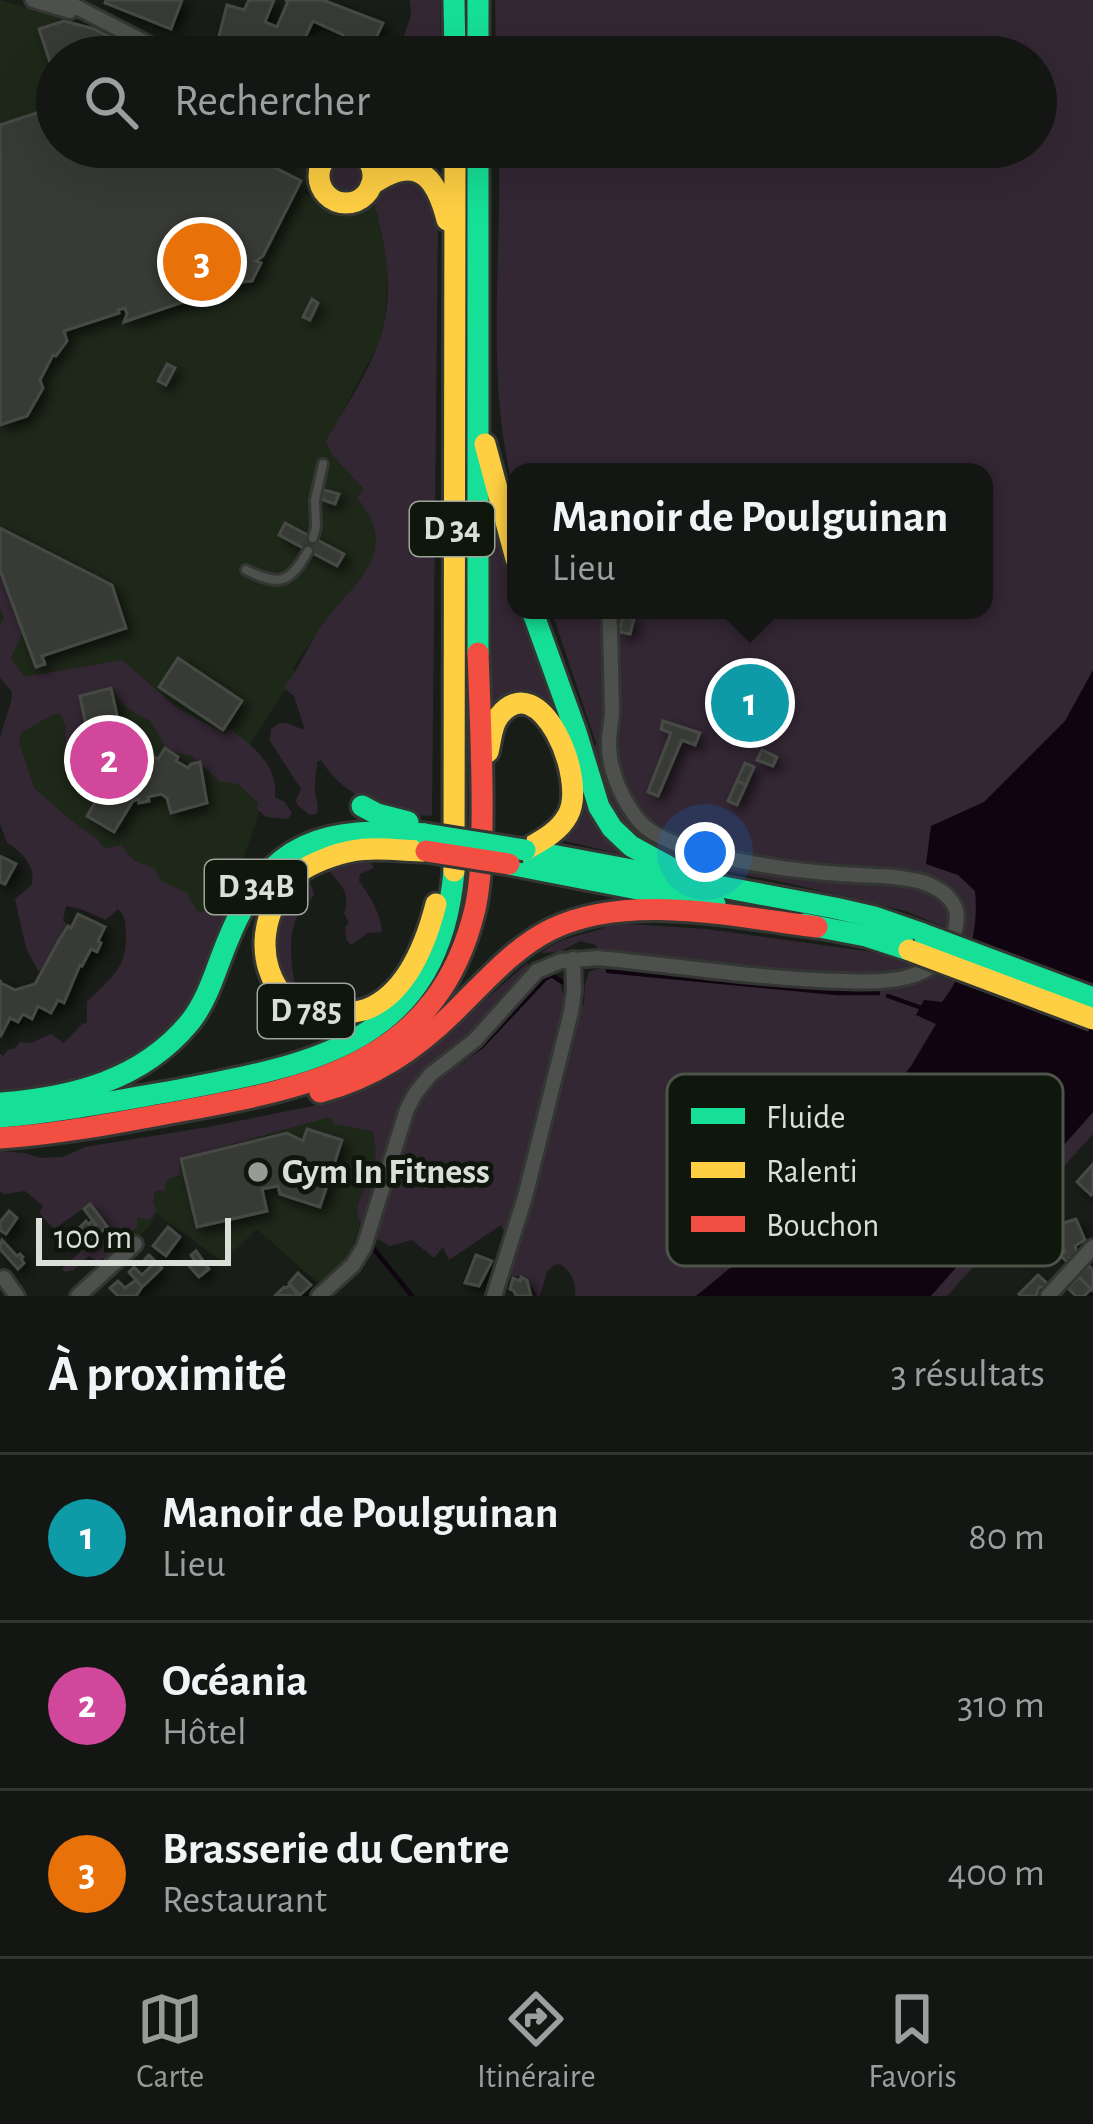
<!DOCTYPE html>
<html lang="fr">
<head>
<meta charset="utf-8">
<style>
	body { margin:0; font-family:"Alegreya Sans",sans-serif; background:#1c1f1b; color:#f1f3f6 }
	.scale { position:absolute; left:36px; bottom:30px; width:195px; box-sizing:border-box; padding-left:12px; border:6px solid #dae0d8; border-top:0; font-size:33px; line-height:42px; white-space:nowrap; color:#dae0d8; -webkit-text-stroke:9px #0f170c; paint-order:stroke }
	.you { position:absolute; left:705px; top:852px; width:42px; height:42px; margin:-30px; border:9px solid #fff; border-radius:50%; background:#1a73e8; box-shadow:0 0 0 18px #1a73e833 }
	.badge { display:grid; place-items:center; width:78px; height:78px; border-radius:50%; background:#969c95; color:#fff; font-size:39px; font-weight:700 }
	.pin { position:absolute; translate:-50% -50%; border:6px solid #fff; box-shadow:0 3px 12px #0006 }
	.popup { position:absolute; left:507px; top:463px; width:486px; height:156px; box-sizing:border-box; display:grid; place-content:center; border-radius:24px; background:#131612; filter:drop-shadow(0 3px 9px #0005); font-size:39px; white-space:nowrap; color:#9d9f9f }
	.popup b { font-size:45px; color:#f1f3f6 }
	.popup::after { content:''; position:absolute; left:50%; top:100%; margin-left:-24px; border:24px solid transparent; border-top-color:#131612 }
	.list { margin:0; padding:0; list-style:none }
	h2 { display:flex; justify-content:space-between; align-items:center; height:156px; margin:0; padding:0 48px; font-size:51px }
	h2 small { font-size:39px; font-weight:400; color:#9d9f9f }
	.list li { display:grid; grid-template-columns:78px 1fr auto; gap:36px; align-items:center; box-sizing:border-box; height:168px; padding:0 48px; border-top:3px solid #323532 }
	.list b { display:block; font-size:45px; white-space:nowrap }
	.list p { margin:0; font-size:39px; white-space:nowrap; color:#9d9f9f }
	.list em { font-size:39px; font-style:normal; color:#9d9f9f }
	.icon { flex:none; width:66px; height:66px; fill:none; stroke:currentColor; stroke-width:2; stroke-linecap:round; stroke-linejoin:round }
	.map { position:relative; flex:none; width:1093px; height:1296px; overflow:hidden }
	.search { position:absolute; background:#131612; box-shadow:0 12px 48px #0002; left:36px; right:36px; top:36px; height:132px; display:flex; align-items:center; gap:30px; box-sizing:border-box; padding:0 42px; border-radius:66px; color:#9d9f9f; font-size:45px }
	.sheet { height:660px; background:#131612 }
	nav { display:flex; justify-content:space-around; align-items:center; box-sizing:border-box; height:168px; border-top:3px solid #323532; background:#131612; font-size:33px; color:#9d9f9f }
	nav a { display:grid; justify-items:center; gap:6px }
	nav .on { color:#969c95 }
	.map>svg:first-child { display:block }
</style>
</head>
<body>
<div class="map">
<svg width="1093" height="1296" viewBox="0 0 1093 1296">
	<defs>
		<filter id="shadow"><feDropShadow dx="5.5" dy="5.5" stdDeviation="6" flood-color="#0009"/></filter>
	</defs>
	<rect width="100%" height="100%" fill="#191d18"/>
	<!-- built -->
	<g fill="#1e2819">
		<polygon points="0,0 89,26 152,57 57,57 57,147 302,147 310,179 305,193 337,211 359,212 374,203 384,238 388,272 385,317 378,344 327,442 332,455 364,489 357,498 372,516 376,527 376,554 368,570 323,624 293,668 295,674 243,755 269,783 235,883 213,936 0,794 0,745 20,691 0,670"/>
		<polygon points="396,1104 348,1262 322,1287 257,1229 223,1262 157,1214 148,1228 127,1248 62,1169 333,1111"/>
	</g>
	<!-- green -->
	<g fill="#342734" fill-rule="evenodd">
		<polygon points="410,0 440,0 441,57 396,57 411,16"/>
		<path d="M495,0h598v909l-284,387h-234c2,-11 -4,-26 -15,-32l-6,1 -7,7 -7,24h-3l-11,-19 -21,-2 9,-23 -13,-27 -52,35 -6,-13 -9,11 -22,-18 -22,6c-54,-29 -27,-41 -15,-87 3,-9 -2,-19 -2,-28l-39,-7 -4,-7 -151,42 1,16 -13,4 -3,12 -9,-1 -2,13 4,7 -8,10 -12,-3v10l-7,6 -16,-4 7,25 -14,9 -3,-5 -7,3 -8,-5 -16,14 -8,2 -3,-3 47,-44 -19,-21 -36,25 -15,-16 4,-7 -18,-15 -21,3 -4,-3v-40l24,2 17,5 22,-1 22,-10 123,-20 120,-24 35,-13 24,-10 41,-29 99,-88 2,4 -3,9 -21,23 12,5 21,-26 11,-2 12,8 3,14 20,7 1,-20 4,-13 16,-6 -9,-21 -16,-4 -21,11 -18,1c23,-20 52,-17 72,-30l93,6 160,22 25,6 59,23 24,-41 -69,-28 -117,-28 -105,-20 -41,-17 -33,-37 -18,-53 5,-13 -45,-133h433v-138h-468v27c-32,-114 -14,-235 -17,-352h537v-90h-540zM453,1050l13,11 -31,18 -12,17 -10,-8 10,-16z"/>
		<circle cx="347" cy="176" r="18"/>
		<path d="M392,177h31l15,36 -6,603c-43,-2 -88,-18 -111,-56l-4,2c0,10 -3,20 -2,30 1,9 4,13 2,22l-7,1 -13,-10 -1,-5 5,-11 -31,-48 1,-12c13,-12 20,-3 34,1l-11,-34 -10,-8c16,-20 24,-44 39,-64 32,-44 80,-71 34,-126l7,-9 -32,-34 -6,-14c18,-32 41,-65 53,-100 16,-45 8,-93 -5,-138l9,-17z"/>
		<polygon points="492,488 516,566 516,610 529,610 629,856 565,841 559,837 571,822 548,707 488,715 487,691 491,681"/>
		<path d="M0,572l22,61 -11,25 13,19 98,-17 54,47 49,27 5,-5c24,18 48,36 45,68l10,5 7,11 -4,6 -22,-2 -9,-8 1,-6 -20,-19 -19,-3 -27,-25 -19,-4 -9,-7 -14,-25c-19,-7 -28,-15 -38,-33l-32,9 15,85h-13c-11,-13 -20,-39 -16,-56l-5,-10 -8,-1 -32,19 -2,9 15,46 46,40 15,9 10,12 16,-4 12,15 22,9 6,12 26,12 10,18 5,1c13,-10 7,-17 5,-31 0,-4 1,-9 0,-14 11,-10 19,-11 33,-8l11,20 -27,40 -18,55 -16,31 -27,34 -15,13 -59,32 -89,9v-39l3,2 6,-7h5l6,-7 11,1 20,-9 13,9 18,-19 5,-1v-21c22,-22 40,-34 39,-66 -1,-13 1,-17 -8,-27l-13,11 -24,-11 -15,-3 -3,15 4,3 -26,46 -3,1 -12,-23 -11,-49c1,-1 15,-12 16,-13 7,-17 -10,-36 -24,-43l-7,-19v-87l11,-35 1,-10 -12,-14v-53l4,-7 -4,-10z"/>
		<path d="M368,859l6,9 -14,6 -1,7c11,15 22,33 23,51l-14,1 -17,12 -5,-6 -1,-12 4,-4 -5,-10c7,-18 -2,-28 -14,-41l-5,-1 -16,8 5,15c-2,6 -8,10 -12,15 -16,19 -11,55 -7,77l-4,5c-58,-67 4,-129 77,-132z"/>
		<polygon points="1093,1057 1093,1134 947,1296 881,1296"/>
	</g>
	<!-- water -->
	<path fill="#0f040f" d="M1093,670v442l-162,184h-235l78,-64c16,-18 23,-41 38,-59l9,2 4,-3 86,-106 25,-42 -20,-9 8,-15 18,2c26,-35 37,-69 33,-111l-17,-16 -32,-11 5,-38 53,-24 81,-81z"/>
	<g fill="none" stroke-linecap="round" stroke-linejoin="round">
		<!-- stream -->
		<g stroke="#0f040f" stroke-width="4.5">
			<polyline points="608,971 837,993 878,993"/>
			<polyline points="888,996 922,1008"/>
			<polyline points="448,1069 481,1047 545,979 552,975 562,982"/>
			<polyline points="373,1248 412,1296"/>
		</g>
	</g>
	<!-- building -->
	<g fill="#383b36" stroke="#464944" stroke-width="3" filter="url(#shadow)">
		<polygon points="106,0 182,0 171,29 105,3"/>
		<polygon points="249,0 274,0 265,22 277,27 288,1 285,0 323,0 383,23 367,57 333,57 343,35 313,21 300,48 319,57 253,57 248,56 250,49 218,40 227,5 244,10"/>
		<polygon points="64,21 94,29 149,57 57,57 57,83 39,29"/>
		<polygon points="57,106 57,147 298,147 289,165 272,156 268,164 301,181 263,256 256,261 261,263 252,281 242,282 124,322 127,314 125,308 118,310 119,313 64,331 67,341 56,356 53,355 40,380 43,388 27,416 0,425 0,125"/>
		<polygon points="312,299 318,303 310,320 303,317"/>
		<polygon points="167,364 175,368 166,385 158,381"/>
		<polygon points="324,490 339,494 335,504 321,499"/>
		<polygon points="285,523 344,554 337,566 279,535"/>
		<polygon points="0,528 112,585 126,628 42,656 45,664 36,667 0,570"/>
		<polygon points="623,616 634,619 630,634 619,632"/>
		<polygon points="178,658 242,701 223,730 159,687"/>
		<polygon points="758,680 767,687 757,717 760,719 759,723 755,733 747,731 746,733 730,724 732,718 730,716 734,713 744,686 753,688"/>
		<polygon points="111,688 131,779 142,777 154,757 158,759 165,748 178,757 176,761 188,768 191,764 200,762 207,803 171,813 167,798 161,794 148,797 149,801 139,803 139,799 133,801 114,832 87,816 104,788 98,784 80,696"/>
		<polygon points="663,721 700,733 695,745 682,740 658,796 648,792 671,733 661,729"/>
		<polygon points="762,750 777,757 773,766 757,760"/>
		<polygon points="745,763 754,767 746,785 737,781"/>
		<polygon points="737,781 746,785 737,805 728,801"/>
		<polygon points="0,856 16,864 5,884 0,882"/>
		<polygon points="78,914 105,927 98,941 101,943 97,952 91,949 82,966 80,965 64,1003 58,1000 51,1013 38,1006 32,1019 23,1014 18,1022 10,1018 0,1037 0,980 1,983 15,990 35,984 59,940 68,926 71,928"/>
		<polygon points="307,1129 342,1140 320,1207 280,1194 278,1186 262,1189 267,1211 197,1227 181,1159 287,1133 303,1141"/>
		<polygon points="1093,1164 1093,1192 1091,1195 1077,1182"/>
		<polygon points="90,1204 107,1226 98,1235 92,1230 96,1225 84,1209"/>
		<polygon points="9,1211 17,1218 6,1234 0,1230 0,1222"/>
		<polygon points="1076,1219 1085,1240 1075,1246 1078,1255 1071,1258 1075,1261 1070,1265 1059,1254 1065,1252 1059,1237 1056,1238 1054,1233 1056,1232 1054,1226"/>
		<polygon points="93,1220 96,1225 92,1230 98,1235 87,1247 77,1237 83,1230 80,1227 86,1221 89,1224"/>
		<polygon points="168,1227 180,1237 166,1256 153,1246"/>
		<polygon points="1029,1235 1042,1247 1031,1260 1017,1248"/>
		<polygon points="2,1240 17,1256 20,1254 23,1257 21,1259 24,1263 18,1269 0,1249"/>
		<polygon points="196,1251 209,1269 199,1277 189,1266 195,1261 191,1255"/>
		<polygon points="149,1255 162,1268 142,1287 129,1272 134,1267 142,1275 151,1266 145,1259"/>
		<polygon points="476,1255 492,1261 479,1286 465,1283"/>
		<polygon points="1089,1266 1093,1270 1093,1291 1077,1275"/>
		<polygon points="298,1273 311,1285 300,1295 289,1283"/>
		<polygon points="1038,1275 1048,1284 1044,1288 1039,1287 1036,1296 1021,1296 1019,1294"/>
		<polygon points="521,1277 527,1280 531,1296 516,1296 514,1291 510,1289 513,1278 520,1281"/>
		<polygon points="1079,1277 1091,1289 1084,1296 1076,1296 1068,1288"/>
		<polygon points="136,1280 142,1287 136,1296 118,1296 110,1288 118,1281 125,1288"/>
		<polygon points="290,1285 299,1296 276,1295 284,1287 286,1288"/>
	</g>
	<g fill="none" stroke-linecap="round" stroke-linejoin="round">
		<defs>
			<g id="lane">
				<polyline points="313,538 316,527 315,500 323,464"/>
				<path d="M246,570c34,17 44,13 62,-19"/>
			</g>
			<g id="street">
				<polyline points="33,0 70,11"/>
				<polyline points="63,0 173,57"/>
				<polyline points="311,147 321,166"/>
				<polyline points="4,1278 17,1296"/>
				<polyline points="78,1296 135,1244"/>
				<path d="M319,1296l34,-31 11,-18 43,-138 8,-15 15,-19 45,-35 62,-69 24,-10 37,-3c82,8 164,21 246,23 40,2 94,2 109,-44 3,-9 5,-18 3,-27 -5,-15 -19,-23 -34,-28 -26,-7 -54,-6 -82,-8 -46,-3 -170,-18 -200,-52 -17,-20 -30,-49 -31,-75 -1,-12 3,-24 3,-37 -1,-33 -1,-66 -3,-100"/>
				<polyline points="494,1296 525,1197 571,1012 574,991 573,959"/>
				<polyline points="1048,1296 1093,1247"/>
			</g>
			<g id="fast">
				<polyline points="454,0 455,57"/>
				<polyline points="478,0 478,57"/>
				<polyline points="478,147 478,653"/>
				<polyline points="532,610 576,732 599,807 612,828 631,846 673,869"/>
				<polyline points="362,806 377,814 408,822"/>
				<polyline points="525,850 835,908 874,917 923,934"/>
				<polyline points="509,864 715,904"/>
				<polyline points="804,924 866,936 909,950"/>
				<path d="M2,1103c72,-6 140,-23 188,-81 19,-24 26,-54 38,-82 41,-101 96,-114 197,-106"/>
				<path d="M0,1117c58,-5 115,-16 173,-26 143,-27 266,-48 281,-220"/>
			</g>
			<g id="slow">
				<circle cx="346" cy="176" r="27"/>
				<polyline points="362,154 399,154 416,147"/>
				<path d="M371,185c44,-30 64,-13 76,35"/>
				<polyline points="485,444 516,559"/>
				<path d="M488,752c3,-11 3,-26 11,-36 40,-51 89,62 69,99 -9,17 -27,26 -43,35"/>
				<path d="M426,851c-23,0 -51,-5 -74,0 -14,2 -40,12 -51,20 -40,31 -50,93 -13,130 13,13 35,17 52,13 8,-1 19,-2 27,-5 40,-16 59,-66 69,-105"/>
				<polyline points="454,871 455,147"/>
			</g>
			<g id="jam">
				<path d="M320,1092c53,-14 94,-41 133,-79 31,-30 60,-65 99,-84 77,-37 184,-12 265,-2"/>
				<path d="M0,1138c61,-4 121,-16 181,-27 134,-24 258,-50 294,-202 6,-27 6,-55 7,-82 1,-58 -2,-116 -4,-174"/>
			</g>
		</defs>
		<!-- lane casing -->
		<use href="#lane" stroke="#333632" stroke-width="14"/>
		<!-- street casing -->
		<use href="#street" stroke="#333632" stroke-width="20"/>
		<!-- fast casing -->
		<use href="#fast" stroke="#333632" stroke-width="27"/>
		<!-- slow casing -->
		<use href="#slow" stroke="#333632" stroke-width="27"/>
		<!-- jam casing -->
		<use href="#jam" stroke="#333632" stroke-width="27"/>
		<!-- lane -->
		<use href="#lane" stroke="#4d504c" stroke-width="8"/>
		<!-- street -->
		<use href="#street" stroke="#4d504c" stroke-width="14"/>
		<!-- fast -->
		<use href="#fast" stroke="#16e098" stroke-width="21"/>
		<!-- slow -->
		<use href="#slow" stroke="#ffcf43" stroke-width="21"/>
		<!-- jam -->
		<use href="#jam" stroke="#f24e42" stroke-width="21"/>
		<defs>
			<g id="fast-bridge">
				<polyline points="425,834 525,850"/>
				<polyline points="923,934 1093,998"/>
			</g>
			<polyline id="slow-bridge" points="909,950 1093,1019"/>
			<polyline id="jam-bridge" points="426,851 509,864"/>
		</defs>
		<!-- fast-bridge casing -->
		<use href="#fast-bridge" stroke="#333632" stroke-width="27" stroke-linecap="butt"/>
		<!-- slow-bridge casing -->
		<use href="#slow-bridge" stroke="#333632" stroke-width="27" stroke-linecap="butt"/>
		<!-- jam-bridge casing -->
		<use href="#jam-bridge" stroke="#333632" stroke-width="27" stroke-linecap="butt"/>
		<!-- fast-bridge -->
		<use href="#fast-bridge" stroke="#16e098" stroke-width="21"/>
		<!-- slow-bridge -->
		<use href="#slow-bridge" stroke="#ffcf43" stroke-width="21"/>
		<!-- jam-bridge -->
		<use href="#jam-bridge" stroke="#f24e42" stroke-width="21"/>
	</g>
	<!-- markers -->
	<circle fill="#969c95" stroke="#0f170c" stroke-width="4.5" cx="258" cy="1172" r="12"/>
	<g text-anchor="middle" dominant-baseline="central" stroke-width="10" stroke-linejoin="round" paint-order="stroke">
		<!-- shield labels -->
		<g fill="#0f170c" stroke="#9da49b" stroke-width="3">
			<rect x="410" y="502" width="84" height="54" rx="9"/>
			<rect x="205" y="860" width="102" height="54" rx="9"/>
			<rect x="258" y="984" width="96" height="54" rx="9"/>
		</g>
		<g font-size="33" font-weight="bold" fill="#dae0d8">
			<text x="452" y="529">D 34</text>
			<text x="256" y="887">D 34B</text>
			<text x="306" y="1011">D 785</text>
		</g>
		<!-- poi labels -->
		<g font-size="36" font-weight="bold" fill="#dae0d8" stroke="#0f170c" text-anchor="start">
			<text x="282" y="1172">Gym In Fitness</text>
		</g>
	</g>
	<!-- legend -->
	<rect x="667" y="1074" width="396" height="192" rx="18" fill="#0f170c" stroke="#4c5349" stroke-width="3"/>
	<rect x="691" y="1108" width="54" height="16" fill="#16e098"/>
	<rect x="691" y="1162" width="54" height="16" fill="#ffcf43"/>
	<rect x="691" y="1216" width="54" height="16" fill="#f24e42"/>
	<g font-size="33" fill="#dae0d8">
		<text x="766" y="1128">Fluide</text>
		<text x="766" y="1182">Ralenti</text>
		<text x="766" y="1236">Bouchon</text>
	</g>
</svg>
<div class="scale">100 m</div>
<div class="you"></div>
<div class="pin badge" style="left:750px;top:703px;background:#0f9aa8">1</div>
<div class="popup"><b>Manoir de Poulguinan</b>Lieu</div>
<div class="pin badge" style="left:109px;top:760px;background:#d1479c">2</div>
<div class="pin badge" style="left:202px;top:262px;background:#e8710a">3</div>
<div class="search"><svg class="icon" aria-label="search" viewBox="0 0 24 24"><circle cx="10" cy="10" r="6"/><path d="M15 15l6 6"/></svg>Rechercher</div>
</div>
<section class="sheet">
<h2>À proximité<small>3 résultats</small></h2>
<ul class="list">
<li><span class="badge" style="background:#0f9aa8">1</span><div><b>Manoir de Poulguinan</b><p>Lieu</p></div><em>80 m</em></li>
<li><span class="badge" style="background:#d1479c">2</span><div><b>Océania</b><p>Hôtel</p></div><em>310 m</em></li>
<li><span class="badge" style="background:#e8710a">3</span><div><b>Brasserie du Centre</b><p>Restaurant</p></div><em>400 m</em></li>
</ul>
</section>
<nav>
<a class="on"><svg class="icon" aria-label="map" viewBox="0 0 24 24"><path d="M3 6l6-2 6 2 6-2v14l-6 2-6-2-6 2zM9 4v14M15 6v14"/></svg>Carte</a>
<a><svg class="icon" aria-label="directions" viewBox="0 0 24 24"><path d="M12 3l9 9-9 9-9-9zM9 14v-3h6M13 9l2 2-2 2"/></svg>Itinéraire</a>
<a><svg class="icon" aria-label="saved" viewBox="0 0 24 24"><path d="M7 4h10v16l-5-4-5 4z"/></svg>Favoris</a>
</nav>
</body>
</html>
